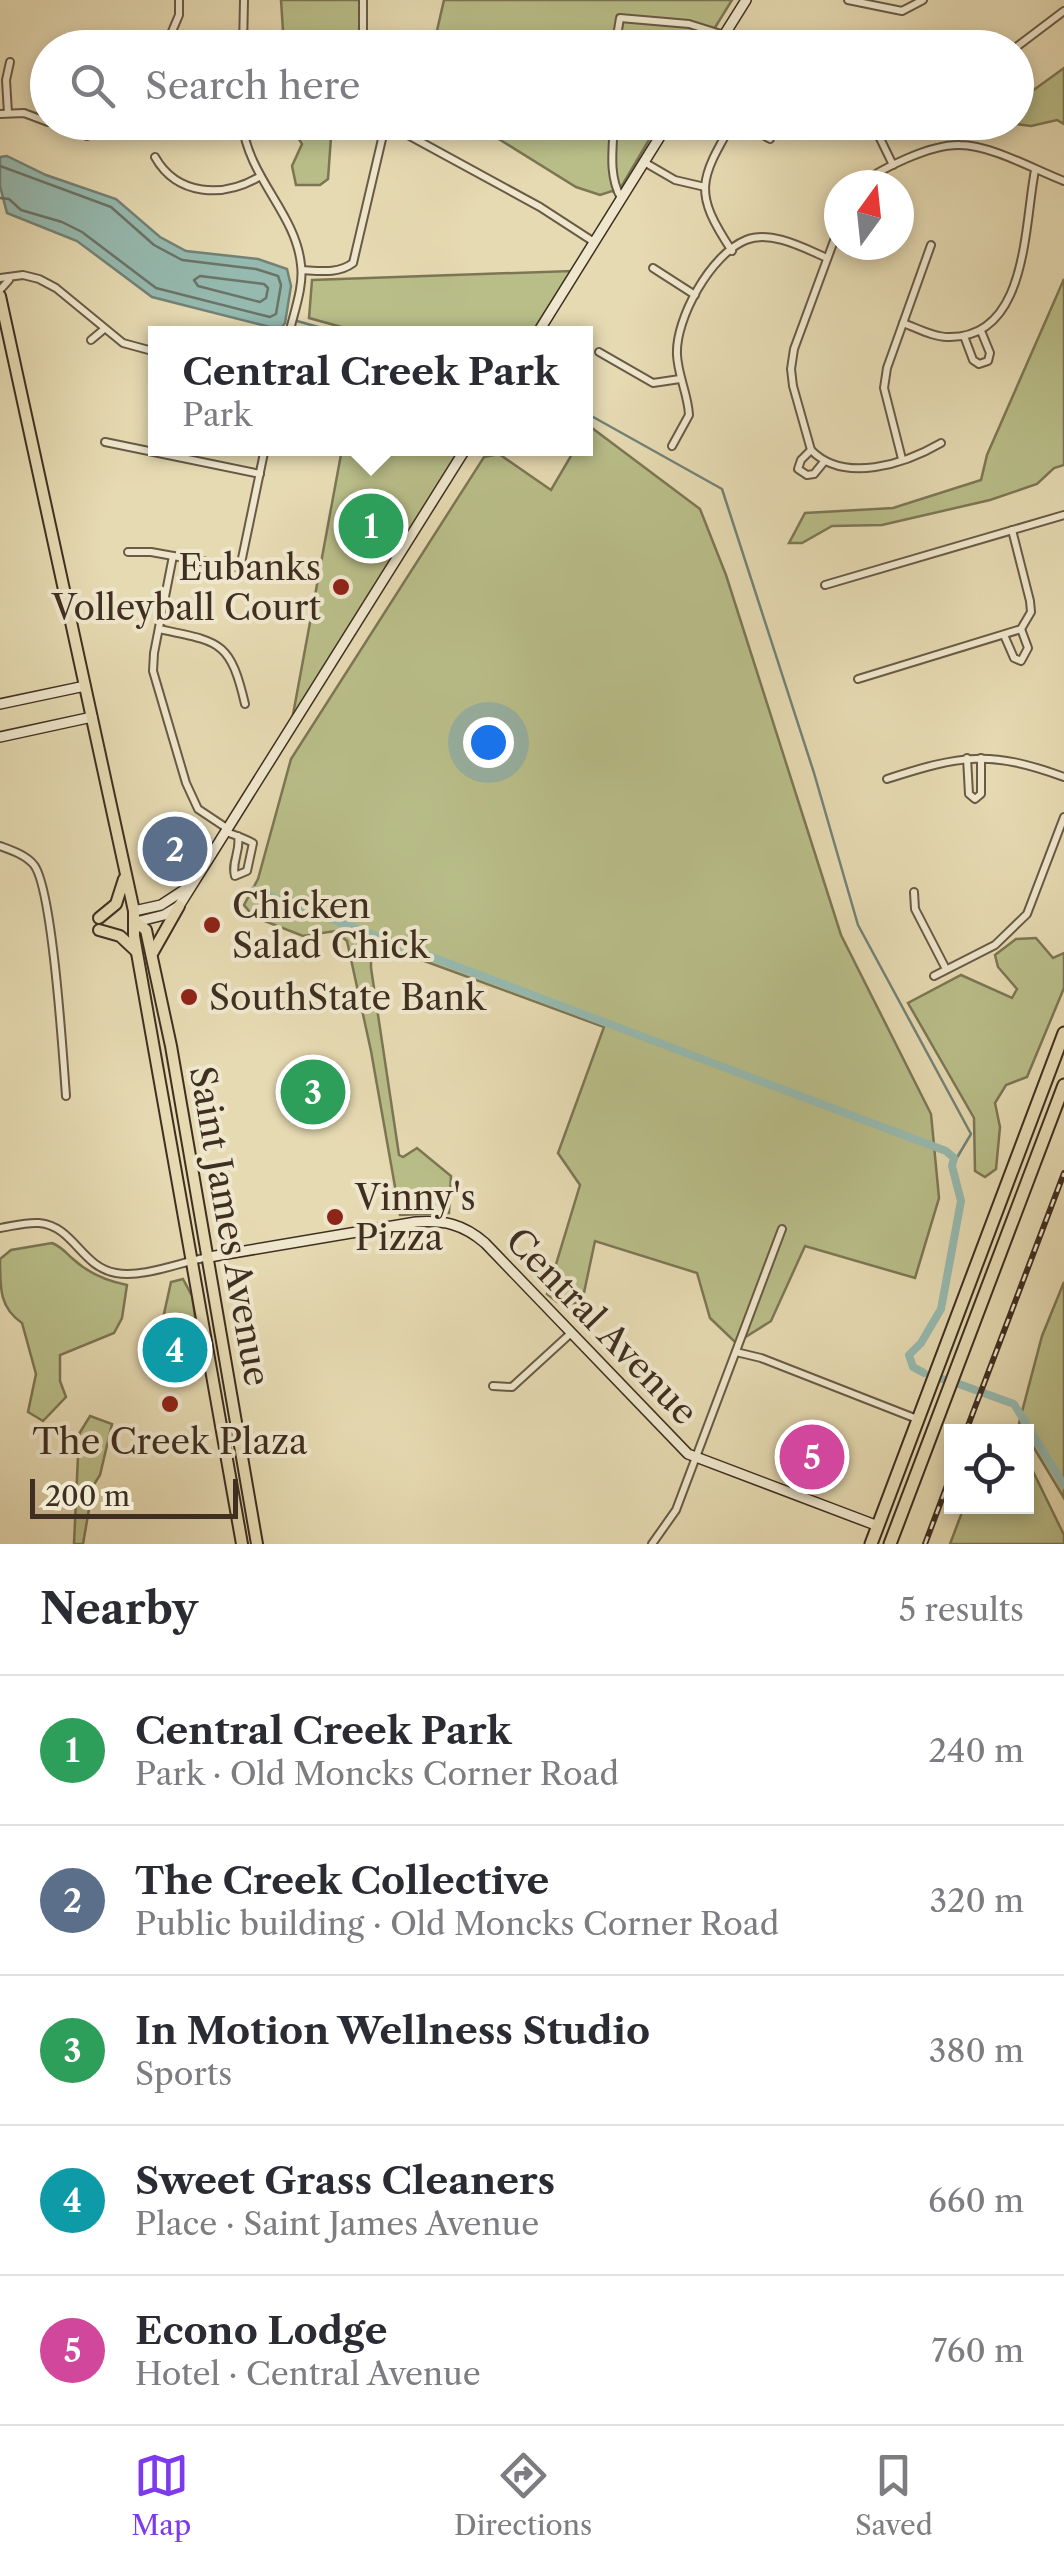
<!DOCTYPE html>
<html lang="en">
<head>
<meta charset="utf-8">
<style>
	body { margin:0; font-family:"Libre Caslon Text",serif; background:#f2f2f3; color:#2b2b33 }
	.controls { position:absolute; right:30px; bottom:30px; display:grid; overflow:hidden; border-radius:0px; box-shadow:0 5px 15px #0003 }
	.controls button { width:90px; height:90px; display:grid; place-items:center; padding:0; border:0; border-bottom:2px solid #e1e1e2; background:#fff; color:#2b2b33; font:50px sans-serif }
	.compass { position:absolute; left:824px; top:170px; width:90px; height:90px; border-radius:50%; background:#fff; box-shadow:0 5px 15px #0003; rotate:15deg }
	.scale { position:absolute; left:30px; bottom:25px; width:208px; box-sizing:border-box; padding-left:10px; border:5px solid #3f2f21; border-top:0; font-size:28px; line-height:35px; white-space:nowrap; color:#3f2f21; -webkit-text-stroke:8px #efe7cd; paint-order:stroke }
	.you { position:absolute; left:488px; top:742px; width:35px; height:35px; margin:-25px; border:8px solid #fff; border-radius:50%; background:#1a73e8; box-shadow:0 0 0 15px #1a73e833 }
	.badge { display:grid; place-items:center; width:65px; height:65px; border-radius:50%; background:#7c3aed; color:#fff; font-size:32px; font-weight:700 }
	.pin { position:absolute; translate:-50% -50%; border:5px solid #fff; box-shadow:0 2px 10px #0006 }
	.popup { position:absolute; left:148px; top:326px; width:445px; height:130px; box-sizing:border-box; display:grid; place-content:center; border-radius:0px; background:#fff; filter:drop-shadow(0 2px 8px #0005); font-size:32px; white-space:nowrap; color:#7c7c81 }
	.popup b { font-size:38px; color:#2b2b33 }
	.popup::after { content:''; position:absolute; left:50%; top:100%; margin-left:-20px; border:20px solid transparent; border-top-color:#fff }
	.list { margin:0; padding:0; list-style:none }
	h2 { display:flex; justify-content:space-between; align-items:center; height:130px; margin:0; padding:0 40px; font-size:42px }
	h2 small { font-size:32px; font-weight:400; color:#7c7c81 }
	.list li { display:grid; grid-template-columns:65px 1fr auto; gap:30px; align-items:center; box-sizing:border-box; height:150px; padding:0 40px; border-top:2px solid #e1e1e2 }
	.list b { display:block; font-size:38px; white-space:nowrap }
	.list p { margin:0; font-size:32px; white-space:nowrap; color:#7c7c81 }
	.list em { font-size:32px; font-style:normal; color:#7c7c81 }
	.icon { flex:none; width:55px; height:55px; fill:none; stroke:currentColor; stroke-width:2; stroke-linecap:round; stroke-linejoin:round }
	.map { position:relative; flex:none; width:1064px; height:1544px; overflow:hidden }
	.search { position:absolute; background:#fff; box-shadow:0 5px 15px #0003; left:30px; right:30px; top:30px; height:110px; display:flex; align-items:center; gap:25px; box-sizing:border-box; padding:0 35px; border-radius:55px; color:#7c7c81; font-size:38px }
	.sheet { height:880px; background:#fff }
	nav { display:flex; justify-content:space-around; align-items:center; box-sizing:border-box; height:140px; border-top:2px solid #e1e1e2; background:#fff; font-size:28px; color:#7c7c81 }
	nav a { display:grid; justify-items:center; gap:5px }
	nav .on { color:#7c3aed }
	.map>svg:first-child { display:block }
</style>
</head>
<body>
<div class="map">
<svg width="1064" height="1544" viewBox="0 0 1064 1544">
	<rect width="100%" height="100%" fill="#e6dab2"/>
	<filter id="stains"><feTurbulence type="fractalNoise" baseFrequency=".002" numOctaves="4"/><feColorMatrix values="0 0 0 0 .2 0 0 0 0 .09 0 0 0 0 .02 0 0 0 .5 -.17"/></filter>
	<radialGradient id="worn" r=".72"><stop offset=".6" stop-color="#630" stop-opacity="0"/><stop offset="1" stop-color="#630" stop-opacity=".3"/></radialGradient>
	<!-- green -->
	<g fill="#b9be89" stroke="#7c7655" stroke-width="2.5">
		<polygon points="281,0 361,0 362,47 284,47"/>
		<polygon points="444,0 732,0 703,47 433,48"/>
		<polygon points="1064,68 1064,124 1057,120 1031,126 1009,123 1016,122 1017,102"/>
		<polygon points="289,123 332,123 328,179 320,185 296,185 292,166 302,144"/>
		<polygon points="473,123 659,123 617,194 612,191 600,195 576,187"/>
		<polygon points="571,271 532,333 363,333 309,318 312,280"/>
		<polygon points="1064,279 1064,465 1054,468 1037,484 990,500 882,525 832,526 802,543 789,543 805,513 893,508 981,480 987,455"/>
		<polygon points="588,425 700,509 726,575 841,935 931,1114 939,1198 915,1278 805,1246 771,1321 736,1343 710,1318 697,1273 595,1241 582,1302 561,1305 547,1294 580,1185 558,1153 604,1027 378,944 371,949 371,968 399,1155 403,1157 417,1148 451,1176 449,1213 400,1215 371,1051 347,941 335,931 303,936 254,917 244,905 258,879 291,759 484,457 499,454 551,490 575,449 586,448"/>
		<polygon points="342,449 461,449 292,720"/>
		<polygon points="1036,938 1053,958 1064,953 1064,988 1027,1077 1006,1085 995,1103 1000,1127 996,1169 985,1177 975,1171 974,1118 908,1003 961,975 1012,998 1017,989 998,967 995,955 1016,939"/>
		<path d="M52,1243c10,4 13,9 21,16 15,14 34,22 54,26l-5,33 -8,15 -54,22v26l6,16 -23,24 -15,-9 8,-38 -14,-51c-22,-15 -22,-33 -22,-64l11,-9z"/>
		<polygon points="183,1279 192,1296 197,1330 160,1332 171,1282"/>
		<polygon points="1064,1282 1064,1498 1019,1423 1042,1336"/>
		<polygon points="90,1416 112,1424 100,1475 93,1486 83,1544 74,1544 79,1434"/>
		<polygon points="1027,1459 1064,1535 1064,1544 950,1544 964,1507 1026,1506"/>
	</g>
	<!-- water -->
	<polygon fill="#96bab0" stroke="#738277" stroke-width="2.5" points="7,156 46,175 116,199 160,237 186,251 258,259 287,269 291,286 285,323 282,327 270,327 152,297 77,241 7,213 0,186 0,157"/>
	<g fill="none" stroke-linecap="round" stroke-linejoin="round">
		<!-- shore -->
		<g stroke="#6a7468" stroke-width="2.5">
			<polyline points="0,166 111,207 154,245 182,260 256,269 278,276 281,285 276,314 270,317 156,288 82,232 62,222 21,210 9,199 0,198"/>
			<polygon points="200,276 264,284 268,288 266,298 260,302 198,286 194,280"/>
		</g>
		<!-- stream -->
		<g stroke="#738277" stroke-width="2.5">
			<polyline points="297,321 343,334"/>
			<polyline points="586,413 722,489 814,773 858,925 971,1134 952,1166"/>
		</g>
		<!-- canal -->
		<g stroke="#96bab0" stroke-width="8">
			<polyline points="254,890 946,1151 954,1158 952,1166 961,1201 941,1309 921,1343 909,1355 913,1367 924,1373"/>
			<polyline points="940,1378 945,1380"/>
			<polyline points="956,1383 1014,1404 1064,1485"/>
		</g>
		<defs>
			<g id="street">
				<polyline points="363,0 363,40 367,48"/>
				<polyline points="848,0 902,11 923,0"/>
				<polyline points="165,48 179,15 179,0"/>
				<polyline points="243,48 244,0"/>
				<polyline points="615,48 620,18 689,24 724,35"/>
				<polyline points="1015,48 1064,11"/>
				<polyline points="8,113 6,80 10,62"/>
				<polyline points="0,114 24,113 48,122"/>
				<polyline points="50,122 87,136 110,122"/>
				<path d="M242,122c6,56 54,91 59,143 3,21 -7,47 -12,69"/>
				<path d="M614,122c-1,26 -6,53 7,76"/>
				<polyline points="740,122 770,139"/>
				<polyline points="872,122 893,165"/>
				<polyline points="386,123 540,207 594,242"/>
				<path d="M155,157c22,39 68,41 104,20"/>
				<polyline points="644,162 675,180 705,187"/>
				<path d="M858,185c25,-17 72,-41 102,-40 31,0 75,25 104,36"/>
				<path d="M732,251c-39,-59 -33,-70 1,-129"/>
				<polyline points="653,268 695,295"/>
				<path d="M302,270c18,1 36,4 51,-7l33,-141"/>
				<polyline points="0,278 23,275 39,279 56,288 123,343 156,352"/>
				<polyline points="0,290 9,280"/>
				<path d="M903,323c14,5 30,14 44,14 81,3 77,-111 88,-167"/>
				<polyline points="964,336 973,360 979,364 988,361 990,353 981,331"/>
				<polyline points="91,340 103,330"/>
				<polyline points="599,352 653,383 680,379"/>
				<polyline points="105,442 260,474"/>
				<path d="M672,446l17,-31c-1,-21 -11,-39 -12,-60 -2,-36 34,-101 69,-115 25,-10 58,8 81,18"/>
				<polyline points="811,450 793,386 791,369 794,349 839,227"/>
				<polyline points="902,459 884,388 887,368 931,245"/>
				<path d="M823,463l-9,11 -7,1 -9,-6 3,-9 10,-10c33,34 94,14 130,-7"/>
				<polyline points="128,552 151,552 240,568 265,448"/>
				<polyline points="173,556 154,653 153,671 186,783 198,809 228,829"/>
				<polyline points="825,585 1064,515"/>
				<path d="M159,629c61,13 71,11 86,75"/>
				<polyline points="1004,635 1014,658 1021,661 1028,648 1021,629"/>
				<polyline points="858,679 1021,629 1031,612 1030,601 1012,530"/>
				<polyline points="967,758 969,794 975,799 981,794 981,758"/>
				<path d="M887,779c73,-24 104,-29 177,-2"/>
				<path d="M226,832c9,3 18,6 27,11l-6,28 -12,5c-4,-14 6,-25 3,-40"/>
				<path d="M0,846c11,4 26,9 34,19 19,25 29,192 32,231"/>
				<polyline points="914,892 915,909 946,969"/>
				<polyline points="934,976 995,945 1027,914 1064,817"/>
				<path d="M0,1228c13,-2 26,-6 39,-5 35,3 42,44 77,50 28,5 64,-11 93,-16"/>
				<polyline points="736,1352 761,1358 917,1419"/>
				<polyline points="493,1386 512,1387 570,1334"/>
				<polyline points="652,1544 676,1510 782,1229"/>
			</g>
			<g id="secondary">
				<polyline points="716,48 746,0"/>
				<polyline points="537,334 669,122"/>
				<polyline points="0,704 85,686"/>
				<polyline points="0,737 92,717"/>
				<polyline points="134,911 161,905 187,888"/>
				<polyline points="136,922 164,915 179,906 466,448"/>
				<path d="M209,1257l207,-35c28,-2 47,2 69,21l203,211 190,72"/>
			</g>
			<g id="primary">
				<polyline points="0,296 134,911 134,936 242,1544"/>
				<polyline points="99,918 116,904 124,879"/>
				<polyline points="136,922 146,930 171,1046 257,1544"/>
				<polyline points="99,930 120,936 136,951"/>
				<polyline points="153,952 179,906"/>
			</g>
			<g id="highway">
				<polyline points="871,1544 1064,1033"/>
				<polyline points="890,1544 1064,1085"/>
			</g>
		</defs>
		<!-- street casing -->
		<use href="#street" stroke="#695a45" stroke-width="10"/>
		<!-- secondary casing -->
		<use href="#secondary" stroke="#3f2f21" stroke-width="12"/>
		<!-- primary casing -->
		<use href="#primary" stroke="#3f2f21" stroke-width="14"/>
		<!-- highway casing -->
		<use href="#highway" stroke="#3f2f21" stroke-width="15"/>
		<!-- street -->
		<use href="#street" stroke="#efe7cd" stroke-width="6"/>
		<!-- secondary -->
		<use href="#secondary" stroke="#efe7cd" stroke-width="9"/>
		<!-- primary -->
		<use href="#primary" stroke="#e6dab2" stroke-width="10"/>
		<!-- highway -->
		<use href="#highway" stroke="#e6dab2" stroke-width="11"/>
		<defs>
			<g id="rail">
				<polyline points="966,1431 1064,1173"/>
				<polyline points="925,1544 952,1472"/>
			</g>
		</defs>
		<!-- rail casing -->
		<use href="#rail" stroke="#3f2f21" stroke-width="6"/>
		<!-- rail -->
		<use href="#rail" stroke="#efe7cd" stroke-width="2.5" stroke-dasharray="8" stroke-linecap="butt"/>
	</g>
	<!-- markers -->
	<g fill="#8f2418" stroke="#efe7cd" stroke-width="4">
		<circle cx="341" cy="587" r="10"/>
		<circle cx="212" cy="925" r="10"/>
		<circle cx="189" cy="997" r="10"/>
		<circle cx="335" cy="1217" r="10"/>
		<circle cx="170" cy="1404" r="10"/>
	</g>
	<g text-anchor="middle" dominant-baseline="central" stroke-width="8" stroke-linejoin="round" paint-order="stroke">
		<!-- poi labels -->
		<g font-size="35" fill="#3f2f21" stroke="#efe7cd" text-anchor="start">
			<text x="321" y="567" text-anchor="end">Eubanks<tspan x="321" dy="40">Volleyball Court</tspan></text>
			<text x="232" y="905">Chicken<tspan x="232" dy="40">Salad Chick</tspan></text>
			<text x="209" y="997">SouthState Bank</text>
			<text x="355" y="1197">Vinny's<tspan x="355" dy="40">Pizza</tspan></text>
			<text x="170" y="1441" text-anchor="middle">The Creek Plaza</text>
		</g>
		<!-- street labels -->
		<g font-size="35" fill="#3f2f21" stroke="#efe7cd">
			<text transform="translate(230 1226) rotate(80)">Saint James Avenue</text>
			<text transform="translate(602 1326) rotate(46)">Central Avenue</text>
		</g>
	</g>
	<rect width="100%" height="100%" filter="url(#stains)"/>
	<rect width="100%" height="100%" fill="url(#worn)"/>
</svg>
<div class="controls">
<button><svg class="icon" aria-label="locate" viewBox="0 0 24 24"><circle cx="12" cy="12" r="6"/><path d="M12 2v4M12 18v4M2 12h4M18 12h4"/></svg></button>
</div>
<svg class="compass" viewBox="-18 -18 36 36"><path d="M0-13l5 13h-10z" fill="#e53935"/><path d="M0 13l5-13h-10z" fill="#7c7c81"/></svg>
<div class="scale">200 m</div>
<div class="you"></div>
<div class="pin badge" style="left:371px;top:526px;background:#2e9e5b">1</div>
<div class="popup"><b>Central Creek Park</b>Park</div>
<div class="pin badge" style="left:175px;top:849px;background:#5c6f8a">2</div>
<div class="pin badge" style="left:313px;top:1092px;background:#2e9e5b">3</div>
<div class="pin badge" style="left:175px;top:1350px;background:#0f9aa8">4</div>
<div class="pin badge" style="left:812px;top:1457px;background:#d1479c">5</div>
<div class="search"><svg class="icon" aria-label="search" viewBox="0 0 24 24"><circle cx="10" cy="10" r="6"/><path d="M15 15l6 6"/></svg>Search here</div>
</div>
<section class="sheet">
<h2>Nearby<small>5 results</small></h2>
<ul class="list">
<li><span class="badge" style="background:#2e9e5b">1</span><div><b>Central Creek Park</b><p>Park · Old Moncks Corner Road</p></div><em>240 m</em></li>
<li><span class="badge" style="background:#5c6f8a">2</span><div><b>The Creek Collective</b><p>Public building · Old Moncks Corner Road</p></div><em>320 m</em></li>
<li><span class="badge" style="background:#2e9e5b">3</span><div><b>In Motion Wellness Studio</b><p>Sports</p></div><em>380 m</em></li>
<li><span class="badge" style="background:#0f9aa8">4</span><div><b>Sweet Grass Cleaners</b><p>Place · Saint James Avenue</p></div><em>660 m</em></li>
<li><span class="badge" style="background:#d1479c">5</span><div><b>Econo Lodge</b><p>Hotel · Central Avenue</p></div><em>760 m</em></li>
</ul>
</section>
<nav>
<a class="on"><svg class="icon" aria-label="map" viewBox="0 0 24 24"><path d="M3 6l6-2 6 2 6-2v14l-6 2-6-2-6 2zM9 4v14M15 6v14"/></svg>Map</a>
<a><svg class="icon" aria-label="directions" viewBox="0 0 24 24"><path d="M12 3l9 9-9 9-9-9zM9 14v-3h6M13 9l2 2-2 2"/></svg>Directions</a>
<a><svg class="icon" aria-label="saved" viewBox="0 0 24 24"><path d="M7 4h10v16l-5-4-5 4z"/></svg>Saved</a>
</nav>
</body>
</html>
